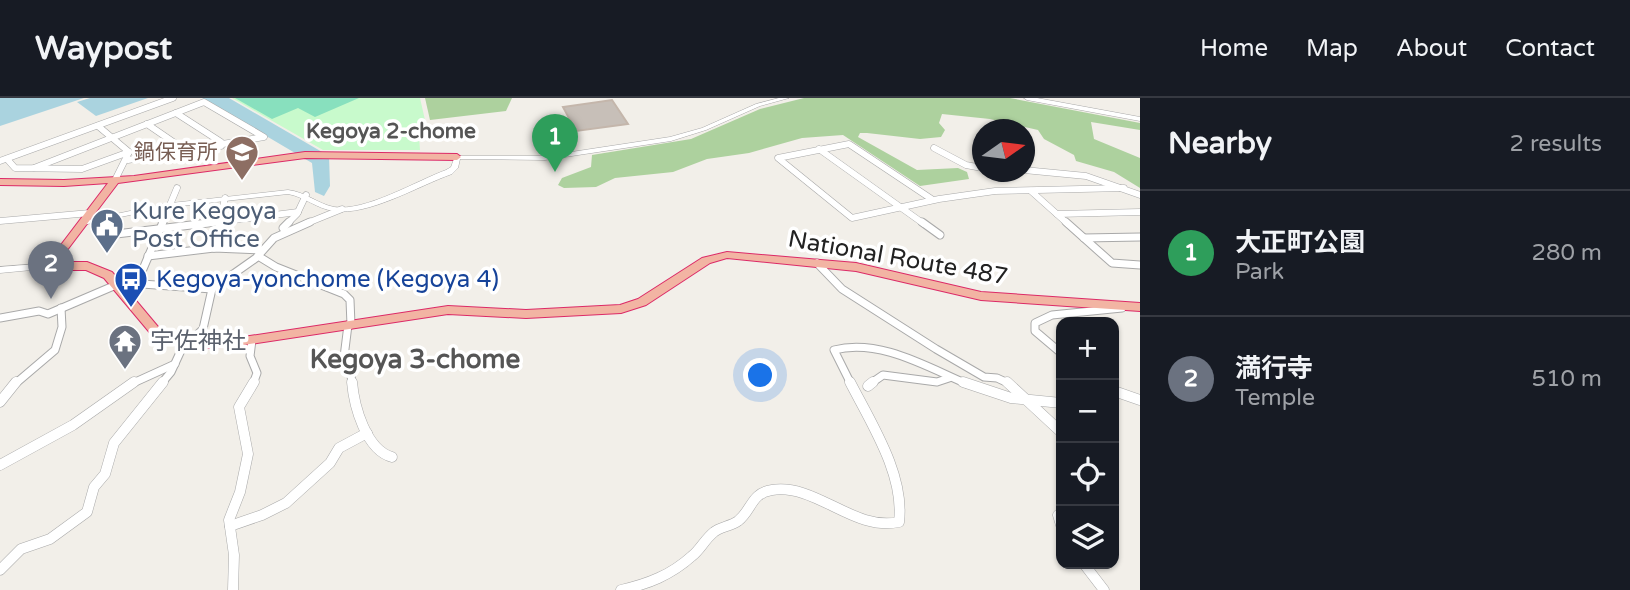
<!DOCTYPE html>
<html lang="en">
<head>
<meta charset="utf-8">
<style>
	body { margin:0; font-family:"Varela Round","Noto Sans JP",sans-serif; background:#242831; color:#f1f3f6 }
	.controls { position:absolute; right:21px; bottom:21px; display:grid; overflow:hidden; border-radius:14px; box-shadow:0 2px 5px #0004 }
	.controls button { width:63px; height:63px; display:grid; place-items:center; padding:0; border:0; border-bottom:2px solid #363941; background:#171b24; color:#f1f3f6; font:35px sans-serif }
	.compass { position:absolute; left:972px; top:21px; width:63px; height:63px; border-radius:50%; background:#171b24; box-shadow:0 2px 5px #0004; rotate:76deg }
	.you { position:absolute; left:761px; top:278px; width:24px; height:24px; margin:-18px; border:5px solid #fff; border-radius:50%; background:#1a73e8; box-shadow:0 0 0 10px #1a73e833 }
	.badge { display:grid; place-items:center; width:46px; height:46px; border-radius:50%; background:#d40000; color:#fff; font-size:23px; font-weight:700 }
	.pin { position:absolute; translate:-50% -58px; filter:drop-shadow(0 2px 4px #0008) }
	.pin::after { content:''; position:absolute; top:37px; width:24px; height:21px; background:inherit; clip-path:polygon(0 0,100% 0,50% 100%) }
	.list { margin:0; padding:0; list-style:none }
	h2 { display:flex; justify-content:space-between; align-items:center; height:91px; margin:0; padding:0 28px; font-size:30px }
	h2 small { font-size:23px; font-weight:400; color:#9ea1a6 }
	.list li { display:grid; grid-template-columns:46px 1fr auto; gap:21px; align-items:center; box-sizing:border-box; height:126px; padding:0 28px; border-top:2px solid #363941 }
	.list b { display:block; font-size:26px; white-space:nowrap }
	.list p { margin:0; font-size:23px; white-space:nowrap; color:#9ea1a6 }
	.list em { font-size:23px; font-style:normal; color:#9ea1a6 }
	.icon { flex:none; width:38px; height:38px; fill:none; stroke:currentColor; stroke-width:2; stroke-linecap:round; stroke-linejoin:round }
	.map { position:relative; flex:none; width:1140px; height:492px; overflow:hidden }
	header { display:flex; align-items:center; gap:42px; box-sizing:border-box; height:98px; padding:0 35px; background:#171b24; border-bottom:2px solid #363941 }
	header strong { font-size:33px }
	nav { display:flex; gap:38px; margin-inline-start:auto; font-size:24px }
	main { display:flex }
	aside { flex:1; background:#171b24 }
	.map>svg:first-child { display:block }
</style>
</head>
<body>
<header>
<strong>Waypost</strong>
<nav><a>Home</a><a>Map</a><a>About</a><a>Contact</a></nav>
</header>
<main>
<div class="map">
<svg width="1140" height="492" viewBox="0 0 1140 492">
	<rect width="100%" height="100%" fill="#f2efe9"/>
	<!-- forest -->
	<g fill="#add19e">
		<polygon points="425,0 512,0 506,13 430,22"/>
		<polygon points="804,0 1010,0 1140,25 1140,32 1091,24 1094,41 1140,60 1140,90 1114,74 1076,63 1074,57 1044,41 1038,32 990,21 942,16 939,25 945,32 941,39 920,41 867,35 860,35 858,39 917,72 958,70 967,74 969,81 920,88 843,37 802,40 749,55 707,61 673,74 615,80 596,89 564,90 558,87 562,80 591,69 592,57 691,41 760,11"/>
	</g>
	<!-- park -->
	<polygon fill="#c8facc" points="232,0 420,0 425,22 418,25 420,52 323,52"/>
	<!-- pitch -->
	<polygon fill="#88e0be" points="235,0 359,0 315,19 298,10 272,21"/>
	<!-- water -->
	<g fill="#aad3df">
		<polygon points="0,0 84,0 0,28"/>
		<polygon points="90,0 148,0 96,18 77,4"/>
		<polygon points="202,0 229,0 329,58 330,88 324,98 315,94 312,65"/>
	</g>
	<!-- building -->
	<polygon fill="#c7bfb8" stroke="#c4b6ab" stroke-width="2" points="612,2 628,26 576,33 563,9"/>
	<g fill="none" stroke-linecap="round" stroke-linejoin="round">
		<defs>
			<g id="minor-far2">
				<polyline points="176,15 221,44 221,48"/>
				<polyline points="147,26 182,50 181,54"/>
				<polyline points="98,28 129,54 115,82"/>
				<polyline points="934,50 966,67 982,70"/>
				<polyline points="819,51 924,126"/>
				<polyline points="7,61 15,70 82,71 129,54"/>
				<polyline points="0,63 173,0"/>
				<polyline points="34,70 204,4 264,39 128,62"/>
				<polyline points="1024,72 1086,78 1140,97"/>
				<polyline points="1031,93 1068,126"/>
				<polyline points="933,102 849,46 778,60 852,120 939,101 995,93 1124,90"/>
				<polyline points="1057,116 1140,114"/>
				<polyline points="0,123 90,115"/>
				<polyline points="162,126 177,90"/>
				<polyline points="202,126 298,114"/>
				<polyline points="219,126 225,100"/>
				<polyline points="287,126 297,116 306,97"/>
				<polyline points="305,126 342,111"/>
			</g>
			<g id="minor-far1">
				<polyline points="922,124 940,137"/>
				<polyline points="1066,124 1112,165 1140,167"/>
				<polyline points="283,130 289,124"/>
				<polyline points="108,137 216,124"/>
				<polyline points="1084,140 1140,139"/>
				<polyline points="214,150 220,124"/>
				<polyline points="148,158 214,150 261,152"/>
				<polyline points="258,158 276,169 344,196 350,202 351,227"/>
				<polyline points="817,165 842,191 936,251 984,279 997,280 1010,286"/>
				<polyline points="130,181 142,186 212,191"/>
				<polyline points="0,220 39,213 48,216 130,181 143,171 163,124"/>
				<polyline points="348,227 344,259 350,269 352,286"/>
				<polyline points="252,242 250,258 257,275 253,286"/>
				<polyline points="187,246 203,231 212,191 256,160 274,140 310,124"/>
				<polyline points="1061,255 1035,233 1035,225 1052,217 1122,210"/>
				<polyline points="15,286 55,252 62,229 61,210"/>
				<polyline points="131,286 175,266"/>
				<polyline points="161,286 171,274 184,246"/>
				<path d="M851,286l-17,-34c45,-12 93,17 133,34"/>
				<polyline points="870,286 883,277 937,284 949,280"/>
			</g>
			<g id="minor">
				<path d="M352,284c2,24 14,68 40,75"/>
				<polyline points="963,284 1011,300 1061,305"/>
				<polyline points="1007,284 1061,334"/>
				<polyline points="868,288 873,284"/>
				<polyline points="1114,293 1140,302"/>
				<polyline points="0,304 16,284"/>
				<polyline points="0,367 73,327 134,284"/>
				<polyline points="1061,415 1058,417 1061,427"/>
				<polyline points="230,428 262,417 286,405 330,365 339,350 367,335"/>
				<polyline points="1084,466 1104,492"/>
				<polyline points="0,472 21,451 50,441 87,414 94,389 105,376 114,345 163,284"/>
				<polyline points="233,492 234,457 229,422 240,394 248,356 239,309 254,284"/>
				<path d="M621,492c27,-6 50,-15 71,-34 8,-6 13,-17 22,-24 6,-5 17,-6 24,-11 14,-11 13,-28 34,-31 44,-7 82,42 127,32 6,-47 -28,-99 -49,-140"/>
			</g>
			<g id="tertiary">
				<path d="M779,0h10l-29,8 -54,24 -35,11 -126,19 -85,-1 -2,9 -6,6c-34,12 -83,42 -118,37 -17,-2 -29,-14 -46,-17l-125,14 -80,17 -4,-2 4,-2 80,-17 125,-14c18,2 30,14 46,17 31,5 82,-26 112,-37l5,-3 4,-11h90l125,-19 32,-9 54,-24z"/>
				<polygon points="1024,0 1037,0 1140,19 1140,23 1027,2"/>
				<polygon points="50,165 54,168 53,170 0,175 0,169"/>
			</g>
			<polygon id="trunk" points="305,54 457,56 461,59 457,62 305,60 118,85 58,164 87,164 112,174 159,230 171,237 193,243 237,240 448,208 526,212 620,207 638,201 702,160 727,154 856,165 981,194 1140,205 1140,213 981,202 856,173 727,160 710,165 646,207 621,215 526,220 448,216 237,248 193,251 163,244 151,236 104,180 86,172 50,172 45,168 108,85 64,88 0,87 0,81 64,82 134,78"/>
		</defs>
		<!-- minor-far2 casing -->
		<use href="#minor-far2" stroke="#a9a9a9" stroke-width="7"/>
		<!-- minor-far1 casing -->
		<use href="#minor-far1" stroke="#a9a9a9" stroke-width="9"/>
		<!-- minor casing -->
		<use href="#minor" stroke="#a9a9a9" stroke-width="11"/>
		<!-- tertiary casing -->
		<use href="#tertiary" stroke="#a9a9a9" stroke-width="1"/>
		<!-- trunk casing -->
		<use href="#trunk" stroke="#dc2a67" stroke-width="2"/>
		<!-- minor-far2 -->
		<use href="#minor-far2" stroke="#fff" stroke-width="6"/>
		<!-- minor-far1 -->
		<use href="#minor-far1" stroke="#fff" stroke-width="7"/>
		<!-- minor -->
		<use href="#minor" stroke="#fff" stroke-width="10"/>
		<!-- tertiary -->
		<use href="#tertiary" fill="#fff" fill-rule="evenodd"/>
		<!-- trunk -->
		<use href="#trunk" fill="#f2b4a3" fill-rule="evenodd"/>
	</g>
	<!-- icons -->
	<defs>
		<symbol id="school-pin" viewBox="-11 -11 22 30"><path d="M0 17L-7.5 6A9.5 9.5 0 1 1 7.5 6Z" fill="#8d6e63" stroke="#fff"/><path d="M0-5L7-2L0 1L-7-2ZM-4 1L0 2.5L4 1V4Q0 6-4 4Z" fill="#fff"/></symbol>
		<symbol id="civic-pin" viewBox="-11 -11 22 30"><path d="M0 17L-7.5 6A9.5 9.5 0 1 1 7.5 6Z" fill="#5c6f8a" stroke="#fff"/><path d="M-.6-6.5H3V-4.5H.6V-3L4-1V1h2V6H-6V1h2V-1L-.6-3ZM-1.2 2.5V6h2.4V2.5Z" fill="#fff"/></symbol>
		<symbol id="bus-pin" viewBox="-11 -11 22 30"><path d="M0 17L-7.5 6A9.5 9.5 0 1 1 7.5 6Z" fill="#1a4fb4" stroke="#fff"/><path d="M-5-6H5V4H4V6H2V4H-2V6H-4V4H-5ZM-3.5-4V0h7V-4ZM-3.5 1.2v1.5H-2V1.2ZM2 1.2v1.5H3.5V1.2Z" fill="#fff"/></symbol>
		<symbol id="temple-pin" viewBox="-11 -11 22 30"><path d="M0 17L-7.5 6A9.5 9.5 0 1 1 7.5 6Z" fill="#6b7280" stroke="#fff"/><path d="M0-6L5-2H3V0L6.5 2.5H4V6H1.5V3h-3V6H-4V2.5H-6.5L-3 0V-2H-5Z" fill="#fff"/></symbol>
	</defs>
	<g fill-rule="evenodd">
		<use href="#school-pin" x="223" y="35" width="38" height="52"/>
		<use href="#civic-pin" x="88" y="108" width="38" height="52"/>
		<use href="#bus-pin" x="112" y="162" width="38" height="52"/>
		<use href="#temple-pin" x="106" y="224" width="38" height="52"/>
	</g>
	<g text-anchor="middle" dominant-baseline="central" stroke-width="7" stroke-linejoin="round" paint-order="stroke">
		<!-- far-neighbourhood labels -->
		<g font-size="21" font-weight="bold" fill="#555" stroke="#fff">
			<text x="391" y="33">Kegoya 2-chome</text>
		</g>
		<!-- far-education labels -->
		<g font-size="21" fill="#785e54" stroke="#fff" text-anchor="end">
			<text x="218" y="54">鍋保育所</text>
		</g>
		<!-- service labels -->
		<g font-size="24" fill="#4e5e75" stroke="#fff" text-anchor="start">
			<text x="132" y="113">Kure Kegoya<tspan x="132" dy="28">Post Office</tspan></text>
		</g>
		<!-- street labels -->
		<g font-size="24" fill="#222" stroke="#fff">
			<text transform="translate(898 160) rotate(10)">National Route 487</text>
		</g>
		<!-- transit labels -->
		<g font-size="24" fill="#164399" stroke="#fff" text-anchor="start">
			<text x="156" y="181">Kegoya-yonchome (Kegoya 4)</text>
		</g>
		<!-- worship labels -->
		<g font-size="24" fill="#5b616d" stroke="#fff" text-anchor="start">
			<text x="150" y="243">宇佐神社</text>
		</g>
		<!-- neighbourhood labels -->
		<g font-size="26" font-weight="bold" fill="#555" stroke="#fff">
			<text x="415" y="261">Kegoya 3-chome</text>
		</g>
	</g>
</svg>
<div class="controls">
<button>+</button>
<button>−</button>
<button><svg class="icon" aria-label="locate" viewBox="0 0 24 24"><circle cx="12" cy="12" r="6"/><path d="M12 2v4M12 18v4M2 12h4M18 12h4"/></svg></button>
<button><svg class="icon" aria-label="layers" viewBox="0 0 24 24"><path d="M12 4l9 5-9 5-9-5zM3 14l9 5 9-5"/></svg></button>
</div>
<svg class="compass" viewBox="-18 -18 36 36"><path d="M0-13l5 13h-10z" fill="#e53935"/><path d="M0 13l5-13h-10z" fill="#9ea1a6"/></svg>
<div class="you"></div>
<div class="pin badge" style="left:555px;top:74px;background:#2e9e5b">1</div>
<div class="pin badge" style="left:51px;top:201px;background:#6b7280">2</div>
</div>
<aside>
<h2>Nearby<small>2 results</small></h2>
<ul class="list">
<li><span class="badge" style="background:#2e9e5b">1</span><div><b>大正町公園</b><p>Park</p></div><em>280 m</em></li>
<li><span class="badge" style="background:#6b7280">2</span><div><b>満行寺</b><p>Temple</p></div><em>510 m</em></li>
</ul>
</aside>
</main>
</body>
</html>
